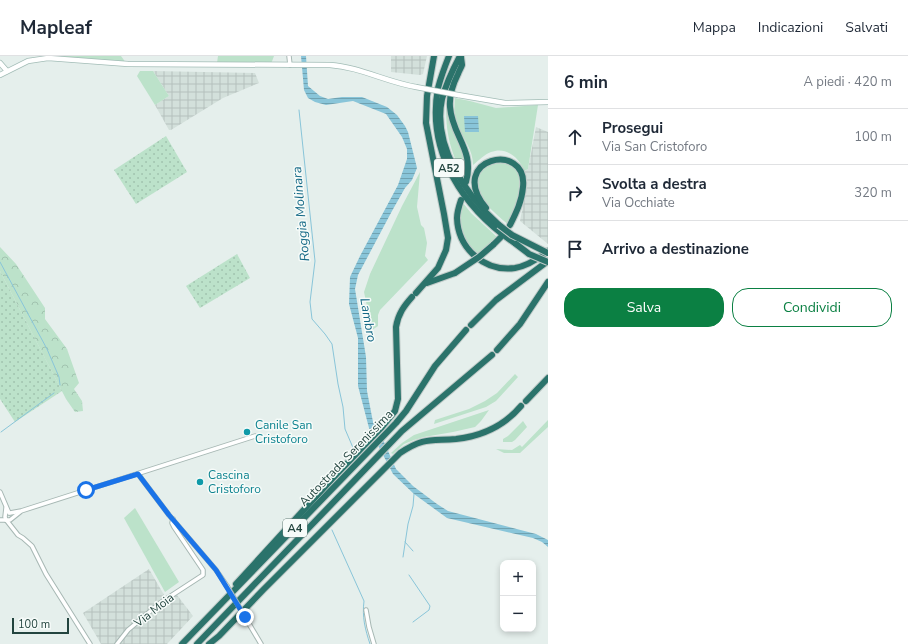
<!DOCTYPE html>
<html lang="it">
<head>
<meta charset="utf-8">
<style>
	body { margin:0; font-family:"Nunito Sans",sans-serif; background:#f6f6f7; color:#1f2937 }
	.controls { position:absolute; right:12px; bottom:12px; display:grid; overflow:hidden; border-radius:8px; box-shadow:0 2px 6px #0003 }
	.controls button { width:36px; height:36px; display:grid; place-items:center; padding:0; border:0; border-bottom:1px solid #e0e1e3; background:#fff; color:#1f2937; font:20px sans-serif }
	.scale { position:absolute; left:12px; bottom:10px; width:57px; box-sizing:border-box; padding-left:4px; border:2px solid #22443e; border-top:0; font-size:11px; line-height:14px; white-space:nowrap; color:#22443e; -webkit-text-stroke:3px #f6fbf9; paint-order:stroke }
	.stop { position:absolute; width:12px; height:12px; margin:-9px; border:3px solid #1a73e8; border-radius:50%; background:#fff }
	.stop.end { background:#1a73e8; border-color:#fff; box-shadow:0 1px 4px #0008 }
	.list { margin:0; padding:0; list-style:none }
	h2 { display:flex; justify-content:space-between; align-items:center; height:52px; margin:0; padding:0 16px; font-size:17px }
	h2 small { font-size:13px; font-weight:400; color:#747a83 }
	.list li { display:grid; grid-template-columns:26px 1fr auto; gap:12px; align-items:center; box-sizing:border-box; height:56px; padding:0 16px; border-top:1px solid #e0e1e3 }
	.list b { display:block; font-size:15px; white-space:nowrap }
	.list p { margin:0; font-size:13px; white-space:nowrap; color:#747a83 }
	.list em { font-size:13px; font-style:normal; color:#747a83 }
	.actions { display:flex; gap:8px; padding:12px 16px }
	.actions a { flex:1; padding:9px 0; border:1px solid #0b8043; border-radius:16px; text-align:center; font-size:14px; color:#0b8043 }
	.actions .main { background:#0b8043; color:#fff }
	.icon { flex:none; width:22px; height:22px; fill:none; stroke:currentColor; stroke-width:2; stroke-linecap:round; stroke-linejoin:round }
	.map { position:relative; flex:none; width:548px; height:588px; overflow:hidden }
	header { display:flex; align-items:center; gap:24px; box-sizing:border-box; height:56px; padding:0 20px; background:#fff; border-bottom:1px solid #e0e1e3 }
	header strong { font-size:19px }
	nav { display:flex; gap:22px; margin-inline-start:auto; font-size:14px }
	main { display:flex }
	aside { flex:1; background:#fff }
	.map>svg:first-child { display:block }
</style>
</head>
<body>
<header>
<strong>Mapleaf</strong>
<nav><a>Mappa</a><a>Indicazioni</a><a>Salvati</a></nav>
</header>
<main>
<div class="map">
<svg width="548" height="588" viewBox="0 0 548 588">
	<defs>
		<pattern id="industrial-grid" width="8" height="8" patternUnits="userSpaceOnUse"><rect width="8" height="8" fill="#d3e0db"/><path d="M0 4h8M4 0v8" fill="none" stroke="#b5c1bd"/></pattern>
		<pattern id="forest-crowns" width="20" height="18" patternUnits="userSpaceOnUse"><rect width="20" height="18" fill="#bce2ca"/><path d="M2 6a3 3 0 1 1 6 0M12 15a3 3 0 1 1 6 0" fill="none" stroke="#a1c3af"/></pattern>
		<pattern id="garden-dots" width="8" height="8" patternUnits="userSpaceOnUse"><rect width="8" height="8" fill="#bce2ca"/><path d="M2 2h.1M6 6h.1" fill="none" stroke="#a1c3af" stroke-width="1.8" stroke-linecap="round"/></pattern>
		<pattern id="water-rules" width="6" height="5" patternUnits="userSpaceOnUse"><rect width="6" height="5" fill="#89c5d9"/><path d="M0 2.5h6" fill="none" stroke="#70a2b1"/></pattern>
	</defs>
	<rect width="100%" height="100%" fill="#e5efec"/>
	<!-- industrial -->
	<g fill="url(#industrial-grid)">
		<polygon points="391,0 427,0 423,18 420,19 391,16"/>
		<polygon points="153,15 255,17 259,27 223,42 171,74 169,74 155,49 169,40"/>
		<polygon points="536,71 548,76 548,188 520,165 527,129 524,115 528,113"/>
		<polygon points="149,513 167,544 177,539 193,560 167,588 101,588 83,557"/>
	</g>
	<!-- green -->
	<g fill="#bce2ca">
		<polygon points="57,0 121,0 126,7 59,2"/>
		<polygon points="218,0 274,0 271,8 217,7"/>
		<polygon points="140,15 153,15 169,40 155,49 137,20"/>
		<path d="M447,41h2l17,67 -1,14c-16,-25 -21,-53 -18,-81z"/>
		<path d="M455,42l15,3 26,7 42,-3 -10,64 -4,2c-4,-13 -18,-25 -33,-19 -6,2 -13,9 -18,13 0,-15 -9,-25 -15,-38 -4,-9 -4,-19 -3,-29z"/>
		<path d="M500,105c5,2 11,3 15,6 15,13 0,43 -7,57 -7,-5 -28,-24 -30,-32 -3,-9 0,-20 7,-26 4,-2 11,-3 15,-5z"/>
		<polygon points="420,116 417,151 421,169 424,172 427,187 425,200 428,204 380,254 378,259 378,270 372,274 364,236 370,218 402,150"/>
		<polygon points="463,147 471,157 497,181 476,200 462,178 459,161"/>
		<polygon points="515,318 518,321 496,345 486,351 434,368 435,364 469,353 485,345 497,337"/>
		<polygon points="489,354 481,365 475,371 453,376 424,381 414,384 404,388 393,398 391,397 402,387 414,379"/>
		<polygon points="548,364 548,371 520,397 504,397 496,393 512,394 520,389 522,391"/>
		<polygon points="523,365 527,371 515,384 512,386 503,386 503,383 508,380"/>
		<polygon points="135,452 179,526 165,536 124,462"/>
	</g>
	<!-- forest -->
	<polygon fill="url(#forest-crowns)" points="0,191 16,208 45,252 45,263 67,293 79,327 74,333 82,345 83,355 75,356 66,343 0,215"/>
	<!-- garden -->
	<g fill="url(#garden-dots)">
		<polygon points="166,80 187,116 136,148 114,114"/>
		<polygon points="237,198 250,222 200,252 186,230"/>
		<polygon points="0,215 62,335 15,366 0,343"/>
	</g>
	<!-- water -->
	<g fill="url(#water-rules)">
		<polygon points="301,0 306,0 308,30 320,40 328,43 342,41 362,41 387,51 397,59 405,70 408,76 417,112 412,124 405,132 392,155 358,219 355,233 366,301 367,335 373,366 377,370 396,413 413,430 437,448 448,455 536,478 548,484 548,491 542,486 533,482 447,462 414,438 393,418 369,372 358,330 358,282 349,248 350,221 360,200 398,129 407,103 407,93 402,81 386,58 353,45 326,49 315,46 308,42 304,34"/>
		<polygon points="464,60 478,60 479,76 465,76"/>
	</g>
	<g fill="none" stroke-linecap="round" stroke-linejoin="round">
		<!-- stream -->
		<g stroke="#89c5d9" stroke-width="1">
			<polyline points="299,54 315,205 310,246 312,263 325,278 332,288 338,328 343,351 345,373 354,394"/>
			<polyline points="0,206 47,293 59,321 60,329"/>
			<polyline points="1,376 54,337"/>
			<path d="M332,474l32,71c-2,16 1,28 6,43"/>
			<polyline points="405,486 413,495"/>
			<polyline points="403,501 408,468 413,450 414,438"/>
			<polyline points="409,519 430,550 429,554 413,566"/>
		</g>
		<defs>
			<g id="street">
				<polyline points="289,0 290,9"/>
				<polyline points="138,418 169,459 216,514 227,530"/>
				<polyline points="0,436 9,457"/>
				<polyline points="6,452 5,461 6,464"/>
				<polyline points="10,457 21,455 255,380"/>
				<polyline points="0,464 10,464 20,456"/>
				<polyline points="7,465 18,479 23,482 32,490 46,518 90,588"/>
				<polyline points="366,554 369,571 374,588"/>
				<polyline points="245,561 261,588"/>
				<polyline points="117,588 128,574 160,547 203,519 203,514 174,471 172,467 173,463"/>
			</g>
			<g id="secondary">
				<polyline points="0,7 7,15"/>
				<path d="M0,19l28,-14 20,-3 80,6 202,1c30,2 56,17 86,22"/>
				<polyline points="458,39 505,47 548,46"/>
			</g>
			<g id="highway">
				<path d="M449,0c-4,10 -8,21 -11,32 -12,65 26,121 78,156"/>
				<path d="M460,0c-7,13 -14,28 -18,43 -10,46 24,97 57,126"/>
				<path d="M461,0c0,3 1,7 1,9 -1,3 -3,6 -4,9 -5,10 -9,21 -8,33 2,29 25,43 16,75"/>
				<path d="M461,144c-2,6 -4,12 -4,18 1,31 28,54 58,50 12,-2 23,-9 33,-17"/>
				<path d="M486,152c-41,-50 42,-68 37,-21 -1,14 -7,26 -13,38"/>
				<polyline points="493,189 500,182"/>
				<polyline points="427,227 455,217"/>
				<polyline points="416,237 438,212 446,194 448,182 444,158 426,67 427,40 434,0"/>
				<polyline points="471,269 496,244 548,205"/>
				<polyline points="497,294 520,268 548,226"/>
				<polyline points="526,345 548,322"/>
				<path d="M236,528l96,-105 49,-51 14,-17 3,-12 -2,-72c2,-13 8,-21 16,-30"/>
				<polyline points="182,588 396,367 406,355 435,310 466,274"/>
				<polyline points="197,588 402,375 492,299"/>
				<path d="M209,588l10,-8 45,-47 136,-136c24,-16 30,-12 56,-14 27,-3 48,-13 65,-33"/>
			</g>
		</defs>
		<!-- street casing -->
		<use href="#street" stroke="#a7b8b4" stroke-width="5.5"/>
		<!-- secondary casing -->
		<use href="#secondary" stroke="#a2bcb6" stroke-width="6"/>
		<!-- highway casing -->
		<use href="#highway" stroke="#c1cbc9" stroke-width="8"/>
		<!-- street -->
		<use href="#street" stroke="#fff" stroke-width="3.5"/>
		<!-- secondary -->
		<use href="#secondary" stroke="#fff" stroke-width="4.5"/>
		<!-- highway -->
		<use href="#highway" stroke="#2b736b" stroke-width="6"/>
		<defs>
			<polyline id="street-bridge" points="227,530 245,561"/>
			<polyline id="secondary-bridge" points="416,31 458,39"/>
			<g id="highway-bridge">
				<polyline points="499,169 512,179 548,197"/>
				<polyline points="516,188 529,198 548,206"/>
				<polyline points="455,217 479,201 493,189"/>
			</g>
		</defs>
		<!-- street-bridge casing -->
		<use href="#street-bridge" stroke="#a7b8b4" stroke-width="5.5" stroke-linecap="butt"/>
		<!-- secondary-bridge casing -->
		<use href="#secondary-bridge" stroke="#a2bcb6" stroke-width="6" stroke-linecap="butt"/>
		<!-- highway-bridge casing -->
		<use href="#highway-bridge" stroke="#c1cbc9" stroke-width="8" stroke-linecap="butt"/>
		<!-- street-bridge -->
		<use href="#street-bridge" stroke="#fff" stroke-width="3.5"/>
		<!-- secondary-bridge -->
		<use href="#secondary-bridge" stroke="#fff" stroke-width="4.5"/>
		<!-- highway-bridge -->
		<use href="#highway-bridge" stroke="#2b736b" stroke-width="6"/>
	</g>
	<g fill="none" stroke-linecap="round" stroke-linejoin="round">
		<!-- route -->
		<polyline stroke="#1a73e8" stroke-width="5" points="86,434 138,418 169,459 216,514 245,561"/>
	</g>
	<!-- markers -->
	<g fill="#0f9aa8" stroke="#f6fbf9" stroke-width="1.5">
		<circle cx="247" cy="376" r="4"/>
		<circle cx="200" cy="426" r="4"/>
	</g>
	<g text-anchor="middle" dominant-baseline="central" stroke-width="3" stroke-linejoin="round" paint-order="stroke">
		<!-- shield labels -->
		<g fill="#f6fbf9" stroke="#627b76" stroke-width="1">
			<rect x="434" y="103" width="30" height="18" rx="3"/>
			<rect x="283" y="463" width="24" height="18" rx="3"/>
		</g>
		<g font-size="11" font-weight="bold" fill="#22443e">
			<text x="449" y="112">A52</text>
			<text x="295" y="472">A4</text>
		</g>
		<!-- culture labels -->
		<g font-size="12" fill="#0d838f" stroke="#f6fbf9" text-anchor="start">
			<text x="255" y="369">Canile San<tspan x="255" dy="14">Cristoforo</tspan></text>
			<text x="208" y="419">Cascina<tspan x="208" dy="14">Cristoforo</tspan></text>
		</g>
		<!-- street labels -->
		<g font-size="12" fill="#22443e" stroke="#f6fbf9">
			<text transform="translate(346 402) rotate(-46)">Autostrada Serenissima</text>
			<text transform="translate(154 554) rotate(-38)">Via Moia</text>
		</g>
		<!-- water labels -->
		<g font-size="13" font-style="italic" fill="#156986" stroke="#f6fbf9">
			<text transform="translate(301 158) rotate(-95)">Roggia Molinara</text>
			<text transform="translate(368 264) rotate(80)">Lambro</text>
		</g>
	</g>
</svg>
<div class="controls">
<button>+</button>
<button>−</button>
</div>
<div class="scale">100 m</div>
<div class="stop" style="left:86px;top:434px"></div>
<div class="stop end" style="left:245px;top:561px"></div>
</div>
<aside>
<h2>6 min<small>A piedi · 420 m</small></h2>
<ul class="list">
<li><svg class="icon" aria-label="ahead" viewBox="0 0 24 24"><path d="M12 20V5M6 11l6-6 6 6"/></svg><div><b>Prosegui</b><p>Via San Cristoforo</p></div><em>100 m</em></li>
<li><svg class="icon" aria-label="right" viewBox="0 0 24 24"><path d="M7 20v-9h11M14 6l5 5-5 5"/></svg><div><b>Svolta a destra</b><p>Via Occhiate</p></div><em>320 m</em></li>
<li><svg class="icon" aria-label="arrive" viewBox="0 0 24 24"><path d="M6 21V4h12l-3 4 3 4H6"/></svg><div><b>Arrivo a destinazione</b></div></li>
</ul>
<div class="actions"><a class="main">Salva</a><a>Condividi</a></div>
</aside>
</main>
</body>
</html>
